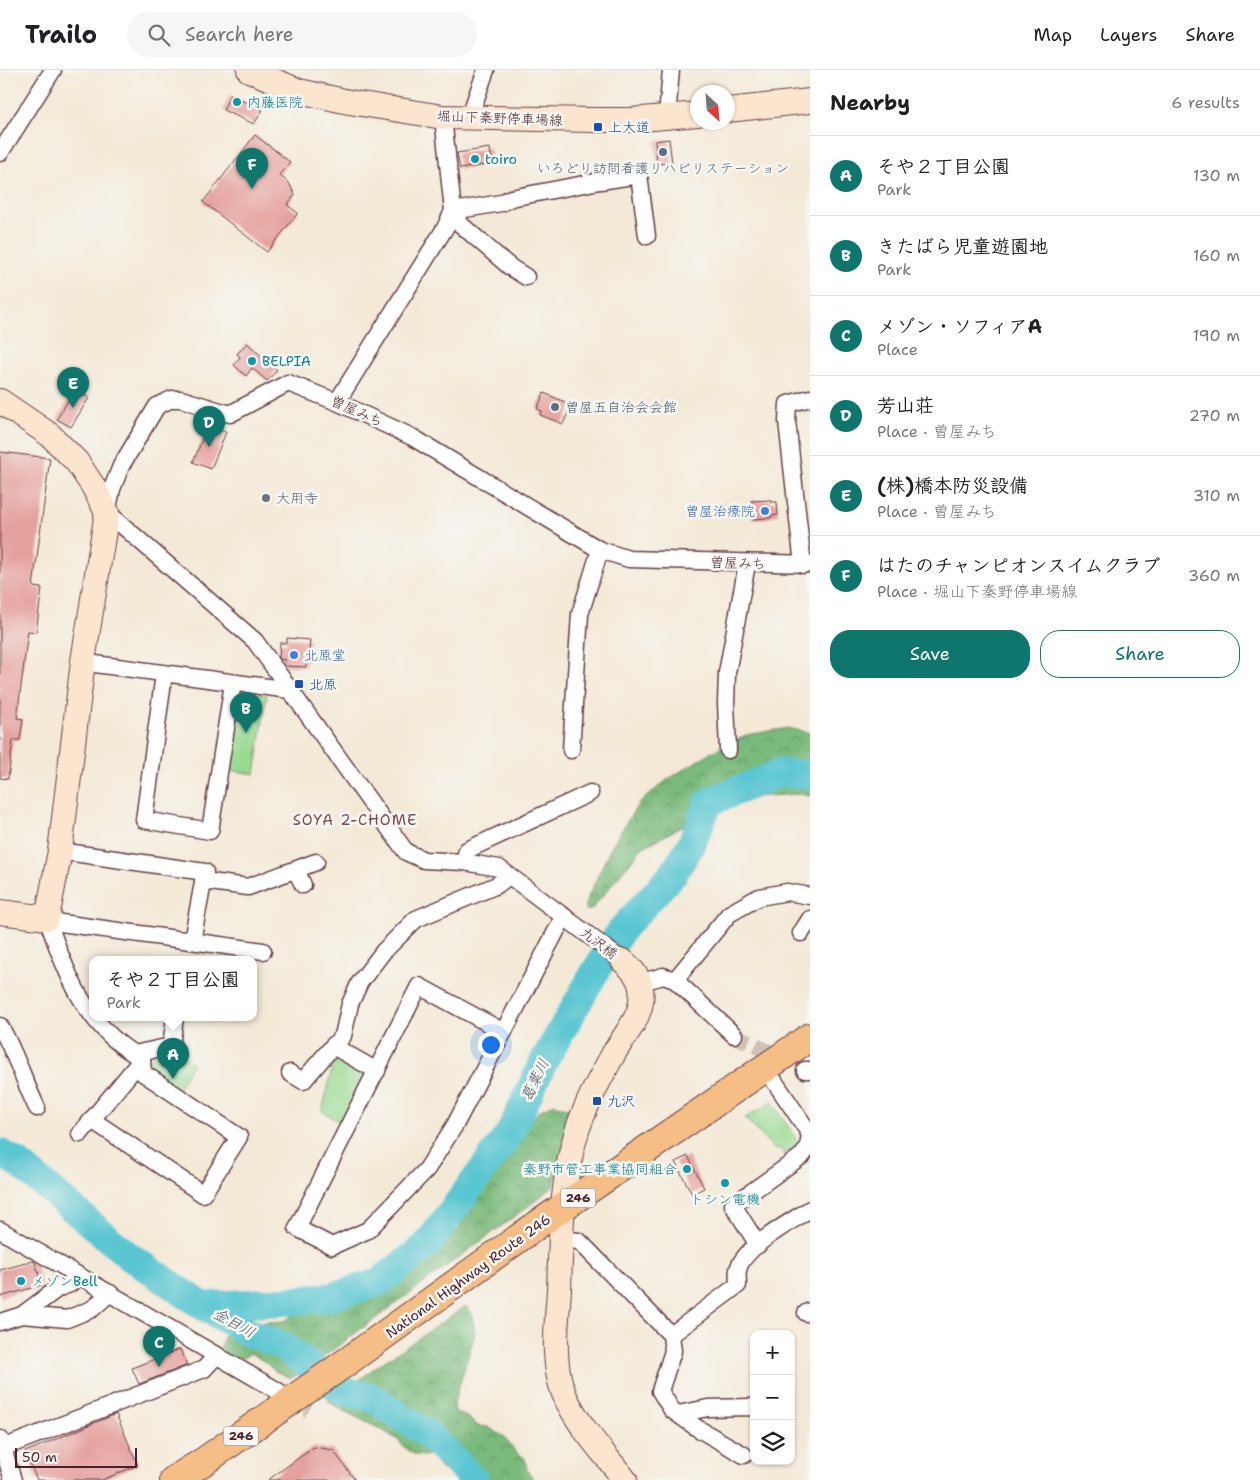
<!DOCTYPE html>
<html lang="en">
<head>
<meta charset="utf-8">
<style>
	body { margin:0; font-family:"Shantell Sans","Klee One",sans-serif; background:#f6f6f6; color:#202124 }
	.controls { position:absolute; right:15px; bottom:15px; display:grid; overflow:hidden; border-radius:10px; box-shadow:0 1px 4px #0004 }
	.controls button { width:45px; height:45px; display:grid; place-items:center; padding:0; border:0; border-bottom:1px solid #e0e0e0; background:#fff; color:#202124; font:25px sans-serif }
	.compass { position:absolute; left:690px; top:15px; width:45px; height:45px; border-radius:50%; background:#fff; box-shadow:0 1px 4px #0004; rotate:154deg }
	.scale { position:absolute; left:15px; bottom:12px; width:122px; box-sizing:border-box; padding-left:5px; border:2px solid #4a1f2b; border-top:0; font-size:14px; line-height:18px; white-space:nowrap; color:#4a1f2b; -webkit-text-stroke:4px #f6f6f2; paint-order:stroke }
	.you { position:absolute; left:490px; top:974px; width:18px; height:18px; margin:-12px; border:4px solid #fff; border-radius:50%; background:#1a73e8; box-shadow:0 0 0 8px #1a73e833 }
	.badge { display:grid; place-items:center; width:32px; height:32px; border-radius:50%; background:#0f766e; color:#fff; font-size:16px; font-weight:700 }
	.pin { position:absolute; translate:-50% -41px; filter:drop-shadow(0 1px 2px #0008) }
	.pin::after { content:''; position:absolute; top:26px; width:18px; height:15px; background:inherit; clip-path:polygon(0 0,100% 0,50% 100%) }
	.popup { position:absolute; left:89px; top:886px; width:168px; height:65px; box-sizing:border-box; display:grid; place-content:center; border-radius:10px; background:#fff; filter:drop-shadow(0 1px 4px #0005); font-size:16px; white-space:nowrap; color:#757577 }
	.popup b { font-size:19px; color:#202124 }
	.popup::after { content:''; position:absolute; left:50%; top:100%; margin-left:-10px; border:10px solid transparent; border-top-color:#fff }
	.list { margin:0; padding:0; list-style:none }
	h2 { display:flex; justify-content:space-between; align-items:center; height:65px; margin:0; padding:0 20px; font-size:21px }
	h2 small { font-size:16px; font-weight:400; color:#757577 }
	.list li { display:grid; grid-template-columns:32px 1fr auto; gap:15px; align-items:center; box-sizing:border-box; height:80px; padding:0 20px; border-top:1px solid #e0e0e0 }
	.list b { display:block; font-size:19px; white-space:nowrap }
	.list p { margin:0; font-size:16px; white-space:nowrap; color:#757577 }
	.list em { font-size:16px; font-style:normal; color:#757577 }
	.actions { display:flex; gap:10px; padding:15px 20px }
	.actions a { flex:1; padding:11px 0; border:1px solid #0f766e; border-radius:20px; text-align:center; font-size:18px; color:#0f766e }
	.actions .main { background:#0f766e; color:#fff }
	.icon { flex:none; width:28px; height:28px; fill:none; stroke:currentColor; stroke-width:2; stroke-linecap:round; stroke-linejoin:round }
	.map { position:relative; flex:none; width:810px; height:1410px; overflow:hidden }
	header { display:flex; align-items:center; gap:30px; box-sizing:border-box; height:70px; padding:0 25px; background:#fff; border-bottom:1px solid #e0e0e0 }
	header strong { font-size:24px }
	nav { display:flex; gap:28px; margin-inline-start:auto; font-size:18px }
	.search { width:350px; height:45px; background:#f6f6f6; display:flex; align-items:center; gap:12px; box-sizing:border-box; padding:0 18px; border-radius:28px; color:#757577; font-size:19px }
	main { display:flex }
	aside { flex:1; background:#fff }
	.map>svg:first-child { display:block }
</style>
</head>
<body>
<header>
<strong>Trailo</strong>
<div class="search"><svg class="icon" aria-label="search" viewBox="0 0 24 24"><circle cx="10" cy="10" r="6"/><path d="M15 15l6 6"/></svg>Search here</div>
<nav><a>Map</a><a>Layers</a><a>Share</a></nav>
</header>
<main>
<div class="map">
<svg width="810" height="1410" viewBox="0 0 810 1410">
	<defs>
		<pattern id="forest-crowns" width="20" height="18" patternUnits="userSpaceOnUse" patternTransform="scale(1.25)"><rect width="20" height="18" fill="#7aba7b"/><path d="M2 6a3 3 0 1 1 6 0M12 15a3 3 0 1 1 6 0" fill="none" stroke="#669765"/></pattern>
	</defs>
	<rect width="100%" height="100%" fill="#f6f6f2"/>
	<filter id="ink" filterUnits="userSpaceOnUse"><feTurbulence type="fractalNoise" baseFrequency=".02" numOctaves="2"/><feDisplacementMap in="SourceGraphic" scale="10" xChannelSelector="R" yChannelSelector="G"/><feConvolveMatrix kernelMatrix="1 2 1 2 8 2 1 2 1" color-interpolation-filters="sRGB"/></filter>
	<filter id="wash" filterUnits="userSpaceOnUse"><feTurbulence type="fractalNoise" baseFrequency=".0096" numOctaves="4" result="noise"/><feDisplacementMap in="SourceGraphic" scale="20" xChannelSelector="R" yChannelSelector="G"/><feGaussianBlur stdDeviation="1.12" result="paint"/><feColorMatrix in="noise" values="0 0 0 0 0 0 0 0 0 0 0 0 0 0 0 0 0 1.4 0 .05"/><feComposite in="paint" operator="in"/></filter>
	<g filter="url(#wash)">
		<rect width="100%" height="100%" fill="#f4e9d7"/>
		<!-- green -->
		<g fill="#99da91" stroke="#727c5e">
			<polygon points="242,621 267,625 255,704 226,700 236,625"/>
			<polygon points="176,982 193,993 178,1019 150,1000 148,993 154,984 174,986"/>
			<polygon points="335,986 364,1000 367,1008 343,1054 322,1041"/>
			<polygon points="772,1032 799,1073 784,1084 779,1078 776,1081 745,1048"/>
		</g>
		<!-- forest -->
		<g fill="url(#forest-crowns)" stroke="#626c53">
			<polygon points="788,658 810,663 810,726 799,724 754,727 690,752 642,778 591,840 586,840 585,834 612,775 639,733 667,710 708,684 746,665"/>
			<polygon points="555,1034 570,1039 569,1056 554,1116 534,1132 304,1301 291,1308 275,1301 266,1293 251,1283 243,1288 227,1287 221,1277 225,1262 237,1254 285,1251 296,1243 353,1233 390,1215 423,1191 458,1160 486,1110 507,1080 540,1040"/>
			<polygon points="466,1236 472,1244 475,1264 454,1333 455,1342 467,1347 478,1356 488,1357 503,1366 511,1375 515,1382 525,1388 527,1400 534,1410 457,1410 453,1404 441,1399 431,1384 424,1386 416,1385 408,1381 398,1370 382,1360 346,1342 326,1330 355,1313 373,1299"/>
		</g>
		<g fill="none" stroke-linecap="round" stroke-linejoin="round">
			<!-- river -->
			<g stroke="#5ac6d1" stroke-width="29">
				<polyline points="0,1083 18,1093 129,1186 203,1236 247,1262 281,1275 343,1321 371,1327 430,1366 474,1410"/>
				<polyline points="203,1236 293,1231 331,1227 380,1212 427,1175 510,1063 544,991 595,902 622,859 673,804 692,773 709,732 781,703 810,705"/>
			</g>
		</g>
		<g id="blocks">
			<!-- building -->
			<g fill="#e5a19d">
				<polygon points="230,25 263,40 254,54 223,40"/>
				<polygon points="255,65 290,92 279,105 289,113 295,125 287,135 298,143 267,182 203,132"/>
				<polygon points="669,69 672,93 657,94 655,71"/>
				<polygon points="490,78 492,94 460,99 457,83"/>
				<polygon points="247,273 277,300 267,311 252,298 246,306 234,295 240,287 237,284"/>
				<polygon points="75,319 89,328 71,357 57,349"/>
				<polygon points="544,323 572,335 563,354 540,345 542,341 537,339"/>
				<polygon points="208,355 226,362 211,399 193,392"/>
				<polygon points="0,382 50,388 33,517 42,518 36,562 28,561 17,648 23,649 20,670 13,670 8,709 0,708"/>
				<polygon points="770,430 770,432 777,432 778,445 771,446 771,448 752,449 751,431"/>
				<polygon points="287,568 310,570 308,591 306,590 306,597 285,596 285,590 280,589 279,588 280,573 287,573"/>
				<polygon points="688,1086 704,1118 692,1124 675,1092"/>
				<polygon points="33,1191 35,1192 42,1215 0,1227 0,1200"/>
				<polygon points="180,1279 187,1295 139,1314 132,1298"/>
				<polygon points="116,1344 138,1395 102,1410 37,1410 25,1382"/>
				<polygon points="314,1377 333,1380 355,1410 268,1410"/>
			</g>
		</g>
	</g>
	<g filter="url(#ink)">
		<use href="#blocks" fill-opacity="0" stroke="#643d45" stroke-width="1"/>
		<g fill="none" stroke-linecap="round" stroke-linejoin="round">
			<!-- street-tunnel -->
			<g stroke="#d2c1b5" stroke-width="16" stroke-dasharray="16 8" stroke-linecap="butt">
				<polyline points="734,965 805,1000"/>
				<polyline points="286,1326 309,1340"/>
			</g>
			<defs>
				<g id="street">
					<polyline points="443,47 453,141 459,153 510,197 526,207"/>
					<polyline points="667,47 671,0"/>
					<polyline points="469,48 486,0"/>
					<polyline points="0,83 53,0"/>
					<polyline points="453,141 501,133 511,128 600,111 639,105 647,166"/>
					<polyline points="337,332 445,158 453,141"/>
					<polyline points="803,495 787,351 788,334 810,328"/>
					<polyline points="83,591 95,594 290,620"/>
					<polyline points="164,604 144,750 210,761 233,613"/>
					<polyline points="571,680 580,544 600,480"/>
					<polyline points="728,680 726,633 727,603 747,494"/>
					<polyline points="60,781 205,802 192,871"/>
					<polyline points="464,792 467,780 590,723"/>
					<polyline points="296,800 303,815"/>
					<polyline points="203,811 248,817 316,792"/>
					<path d="M47,848c18,53 37,105 87,136l37,-8 4,-28"/>
					<polyline points="47,848 61,853 263,881"/>
					<polyline points="801,863 810,849"/>
					<polyline points="623,891 499,798 464,792 424,790 406,782 255,571 107,442 112,419 121,396 157,336 172,329 181,329 230,344 288,313 337,332 412,367 600,480 629,489 810,494"/>
					<polyline points="675,910 729,844 759,827 787,822 810,826"/>
					<polyline points="639,913 663,906 675,910 734,965"/>
					<path d="M0,956c15,26 24,55 37,82"/>
					<polyline points="504,962 419,916 297,1158 332,1176 368,1160 427,1099 455,1055 564,846"/>
					<polyline points="805,1000 810,1000"/>
					<polyline points="377,1001 333,976 343,966 350,934 360,912 383,882 416,849 497,815 509,806"/>
					<polyline points="290,1003 303,1011 333,976"/>
					<polyline points="92,1050 203,1124 239,1067 143,1003 142,989 134,984"/>
					<polyline points="80,1064 142,989"/>
					<polyline points="0,1160 278,1321"/>
					<polyline points="561,1169 579,1171 671,1265 673,1281 660,1321 672,1340 697,1358 744,1385"/>
					<polyline points="758,1175 733,1135 803,1085 808,1077 810,1064 766,999"/>
					<polyline points="806,1243 810,1241"/>
					<polyline points="22,1245 67,1249 92,1239 110,1223"/>
					<polyline points="0,1252 22,1245 57,1219 70,1214 78,1205"/>
					<path d="M671,1265l67,-50c0,-5 -1,-11 0,-15 5,-23 53,-48 72,-61"/>
					<polyline points="678,1344 708,1338 751,1337 754,1338"/>
					<polyline points="0,1369 13,1410"/>
					<polyline points="0,1379 204,1299 217,1285"/>
				</g>
				<g id="secondary">
					<polyline points="249,0 299,21 349,32 443,47 593,50 631,50 698,44"/>
					<polyline points="728,40 810,31"/>
					<polyline points="0,331 50,365 77,392 93,416 107,442 83,591 60,781 47,848 0,842"/>
					<path d="M623,891c15,13 22,25 17,46 -4,16 -18,32 -26,46 -13,23 -28,51 -36,75 -17,51 -17,108 -19,161 -2,34 -8,73 5,105 14,32 40,59 61,86"/>
				</g>
				<polyline id="highway" points="174,1410 203,1392 348,1291 537,1155 810,967"/>
			</defs>
			<!-- street casing -->
			<use href="#street" stroke="#643d45" stroke-width="19"/>
			<!-- secondary casing -->
			<use href="#secondary" stroke="#643d45" stroke-width="26"/>
			<!-- highway casing -->
			<use href="#highway" stroke="#643d45" stroke-width="30"/>
			<!-- street -->
			<use href="#street" stroke="#fff" stroke-width="16"/>
			<!-- secondary -->
			<use href="#secondary" stroke="#fbe5cf" stroke-width="24"/>
			<!-- highway -->
			<use href="#highway" stroke="#f5be86" stroke-width="28"/>
		</g>
	</g>
	<!-- markers -->
	<g fill="#0f9aa8" stroke="#f6f6f2" stroke-width="2">
		<circle cx="237" cy="32" r="5"/>
		<circle cx="475" cy="89" r="5"/>
		<circle cx="252" cy="291" r="5"/>
		<circle cx="687" cy="1099" r="5"/>
		<circle cx="725" cy="1113" r="5"/>
		<circle cx="21" cy="1211" r="5"/>
	</g>
	<g fill="#1a4fb4" stroke="#f6f6f2" stroke-width="2">
		<rect x="593" y="52" width="10" height="10" rx="2.5"/>
		<rect x="294" y="609" width="10" height="10" rx="2.5"/>
		<rect x="592" y="1026" width="10" height="10" rx="2.5"/>
	</g>
	<g fill="#5c6f8a" stroke="#f6f6f2" stroke-width="2">
		<circle cx="663" cy="82" r="5"/>
		<circle cx="555" cy="337" r="5"/>
	</g>
	<circle fill="#6b7280" stroke="#f6f6f2" stroke-width="2" cx="266" cy="428" r="5"/>
	<g fill="#3f7fe0" stroke="#f6f6f2" stroke-width="2">
		<circle cx="765" cy="441" r="5"/>
		<circle cx="294" cy="585" r="5"/>
	</g>
	<g text-anchor="middle" dominant-baseline="central" stroke-width="5" stroke-linejoin="round" paint-order="stroke">
		<!-- shield labels -->
		<g fill="#f6f6f2" stroke="#7e6067" stroke-width="1">
			<rect x="560.5" y="1118.5" width="35" height="19" rx="4"/>
			<rect x="223.5" y="1356.5" width="35" height="19" rx="4"/>
		</g>
		<g font-size="12" font-weight="bold" fill="#4a1f2b">
			<text x="578" y="1128">246</text>
			<text x="241" y="1366">246</text>
		</g>
		<!-- culture labels -->
		<g font-size="14" fill="#0d838f" stroke="#f6f6f2" text-anchor="start">
			<text x="247" y="32">内藤医院</text>
			<text x="485" y="89">toiro</text>
			<text x="262" y="291">BELPIA</text>
			<text x="677" y="1099" text-anchor="end">秦野市管工事業協同組合</text>
			<text x="725" y="1129" text-anchor="middle">トシン電機</text>
			<text x="31" y="1211">メゾンBell</text>
		</g>
		<!-- street labels -->
		<g font-size="14" fill="#4a1f2b" stroke="#f6f6f2">
			<text transform="translate(500 48) rotate(2)">堀山下秦野停車場線</text>
			<text transform="translate(357 341) rotate(24)">曽屋みち</text>
			<text transform="translate(738 493) rotate(2)">曽屋みち</text>
			<text transform="translate(599 873) rotate(37)">九沢橋</text>
			<text transform="translate(468 1206) rotate(-36)">National Highway Route 246</text>
		</g>
		<!-- transit labels -->
		<g font-size="14" fill="#164399" stroke="#f6f6f2" text-anchor="start">
			<text x="608" y="57">上大道</text>
			<text x="309" y="614">北原</text>
			<text x="607" y="1031">九沢</text>
		</g>
		<!-- service labels -->
		<g font-size="14" fill="#4e5e75" stroke="#f6f6f2">
			<text x="663" y="98">いろどり訪問看護リハビリステーション</text>
			<text x="565" y="337" text-anchor="start">曽屋五自治会会館</text>
		</g>
		<!-- worship labels -->
		<g font-size="14" fill="#5b616d" stroke="#f6f6f2" text-anchor="start">
			<text x="276" y="428">大用寺</text>
		</g>
		<!-- shop labels -->
		<g font-size="14" fill="#366cbe" stroke="#f6f6f2" text-anchor="end">
			<text x="755" y="441">曽屋治療院</text>
			<text x="304" y="585" text-anchor="start">北原堂</text>
		</g>
		<!-- neighbourhood labels -->
		<g font-size="15" letter-spacing="1" fill="#804c53" stroke="#f6f6f2">
			<text x="355" y="750">SOYA 2-CHOME</text>
		</g>
		<!-- water labels -->
		<g font-size="15" font-style="italic" fill="#505965" stroke="#f6f6f2">
			<text transform="translate(535 1010) rotate(-64)">葛葉川</text>
			<text transform="translate(234 1253) rotate(29)">金目川</text>
		</g>
	</g>
</svg>
<div class="controls">
<button>+</button>
<button>−</button>
<button><svg class="icon" aria-label="layers" viewBox="0 0 24 24"><path d="M12 4l9 5-9 5-9-5zM3 14l9 5 9-5"/></svg></button>
</div>
<svg class="compass" viewBox="-18 -18 36 36"><path d="M0-13l5 13h-10z" fill="#e53935"/><path d="M0 13l5-13h-10z" fill="#757577"/></svg>
<div class="scale">50 m</div>
<div class="you"></div>
<div class="pin badge" style="left:173px;top:1009px">A</div>
<div class="popup"><b>そや２丁目公園</b>Park</div>
<div class="pin badge" style="left:246px;top:663px">B</div>
<div class="pin badge" style="left:159px;top:1297px">C</div>
<div class="pin badge" style="left:209px;top:377px">D</div>
<div class="pin badge" style="left:73px;top:338px">E</div>
<div class="pin badge" style="left:252px;top:119px">F</div>
</div>
<aside>
<h2>Nearby<small>6 results</small></h2>
<ul class="list">
<li><span class="badge">A</span><div><b>そや２丁目公園</b><p>Park</p></div><em>130 m</em></li>
<li><span class="badge">B</span><div><b>きたばら児童遊園地</b><p>Park</p></div><em>160 m</em></li>
<li><span class="badge">C</span><div><b>メゾン・ソフィアA</b><p>Place</p></div><em>190 m</em></li>
<li><span class="badge">D</span><div><b>芳山荘</b><p>Place · 曽屋みち</p></div><em>270 m</em></li>
<li><span class="badge">E</span><div><b>(株)橋本防災設備</b><p>Place · 曽屋みち</p></div><em>310 m</em></li>
<li><span class="badge">F</span><div><b>はたのチャンピオンスイムクラブ</b><p>Place · 堀山下秦野停車場線</p></div><em>360 m</em></li>
</ul>
<div class="actions"><a class="main">Save</a><a>Share</a></div>
</aside>
</main>
</body>
</html>
